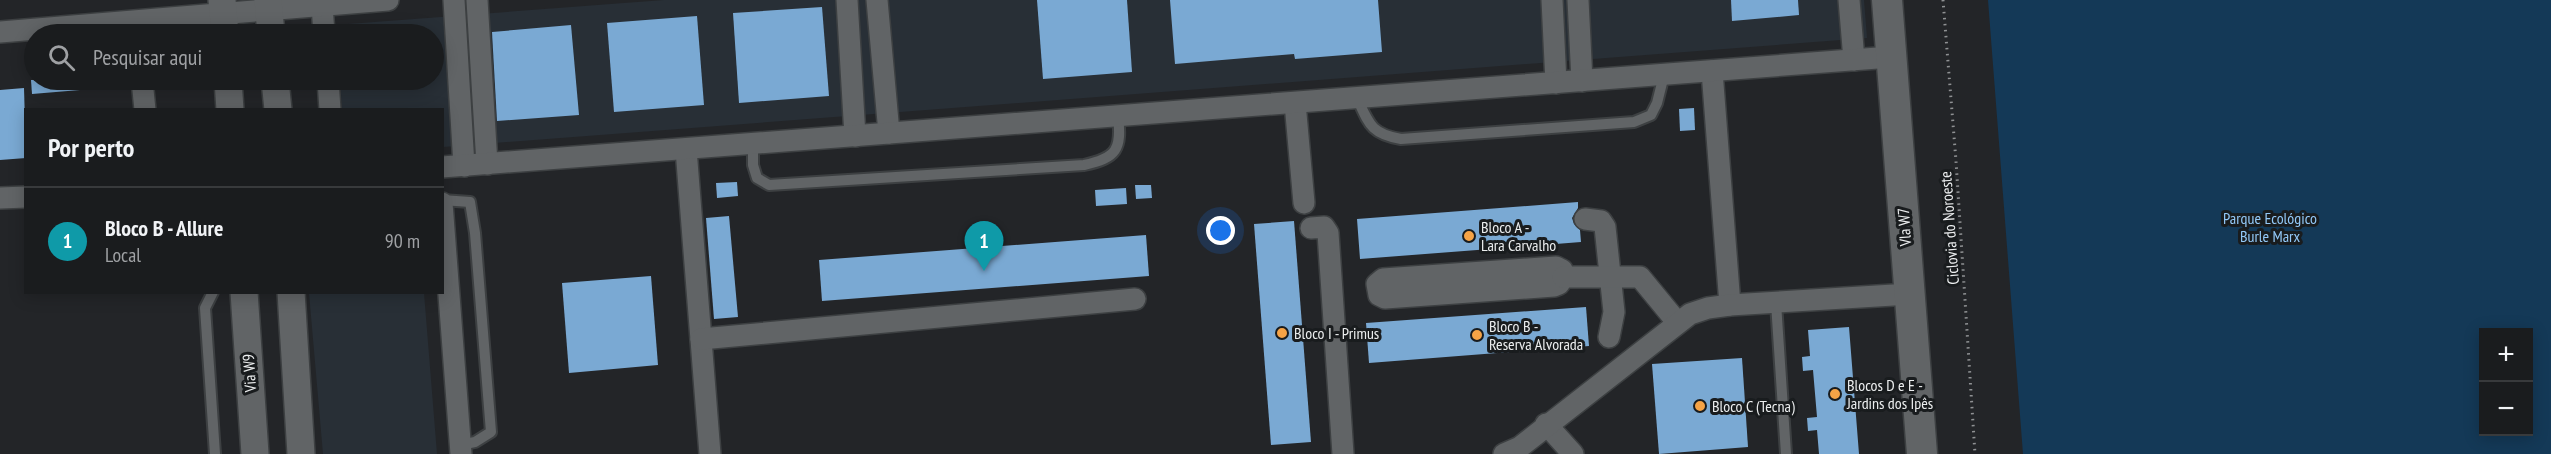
<!DOCTYPE html>
<html lang="pt">
<head>
<meta charset="utf-8">
<style>
	body { margin:0; font-family:"PT Sans Narrow",sans-serif; background:#232527; color:#f1f3f6 }
	.controls { position:absolute; right:18px; bottom:18px; display:grid; overflow:hidden; border-radius:0px; box-shadow:0 3px 15px #0003 }
	.controls button { width:54px; height:54px; display:grid; place-items:center; padding:0; border:0; border-bottom:2px solid #383a3c; background:#1a1c1e; color:#f1f3f6; font:30px sans-serif }
	.you { position:absolute; left:1221px; top:231px; width:21px; height:21px; margin:-15px; border:4px solid #fff; border-radius:50%; background:#1a73e8; box-shadow:0 0 0 9px #1a73e833 }
	.badge { display:grid; place-items:center; width:39px; height:39px; border-radius:50%; background:#d93025; color:#fff; font-size:20px; font-weight:700 }
	.pin { position:absolute; translate:-50% -50px; filter:drop-shadow(0 2px 3px #0008) }
	.pin::after { content:''; position:absolute; top:32px; width:21px; height:18px; background:inherit; clip-path:polygon(0 0,100% 0,50% 100%) }
	.list { margin:0; padding:0; list-style:none }
	h2 { display:flex; justify-content:space-between; align-items:center; height:78px; margin:0; padding:0 24px; font-size:26px }
	h2 small { font-size:20px; font-weight:400; color:#9fa1a4 }
	.list li { display:grid; grid-template-columns:39px 1fr auto; gap:18px; align-items:center; box-sizing:border-box; height:108px; padding:0 24px; border-top:2px solid #383a3c }
	.list b { display:block; font-size:22px; white-space:nowrap }
	.list p { margin:0; font-size:20px; white-space:nowrap; color:#9fa1a4 }
	.list em { font-size:20px; font-style:normal; color:#9fa1a4 }
	.icon { flex:none; width:33px; height:33px; fill:none; stroke:currentColor; stroke-width:2; stroke-linecap:round; stroke-linejoin:round }
	.map { position:relative; flex:none; width:2551px; height:454px; overflow:hidden }
	.search { position:absolute; background:#1a1c1e; box-shadow:0 3px 15px #0003; left:24px; top:24px; width:420px; height:66px; display:flex; align-items:center; gap:15px; box-sizing:border-box; padding:0 21px; border-radius:33px; color:#9fa1a4; font-size:22px }
	.panel { position:absolute; background:#1a1c1e; box-shadow:0 3px 15px #0003; left:24px; top:108px; width:420px; height:186px; border-radius:0px }
	.map>svg:first-child { display:block }
</style>
</head>
<body>
<div class="map">
<svg width="2551" height="454" viewBox="0 0 2551 454">
	<rect width="100%" height="100%" fill="#232528"/>
	<!-- built -->
	<g fill="#282f36">
		<polygon points="664,0 1864,0 1867,38 443,147 442,110 342,109 340,80 434,80 434,34 336,34 335,25"/>
		<polygon points="309,293 424,293 437,454 323,454"/>
	</g>
	<!-- green -->
	<path fill="#143957" fill-rule="evenodd" d="M1988,0h563v454h-528zM2484,332h44v100h-44z"/>
	<!-- building -->
	<g fill="#7aa9d3">
		<polygon points="1037,0 1127,0 1132,72 1043,79"/>
		<polygon points="1170,0 1378,0 1382,52 1295,59 1294,54 1175,64"/>
		<polygon points="1731,0 1798,0 1799,15 1732,21"/>
		<polygon points="822,7 829,96 739,103 733,13"/>
		<polygon points="697,16 704,105 614,112 607,23"/>
		<polygon points="571,25 579,115 497,121 492,32"/>
		<polygon points="31,80 79,80 80,90 32,94"/>
		<polygon points="24,88 26,158 0,160 0,90"/>
		<polygon points="1694,108 1695,130 1680,131 1679,109"/>
		<polygon points="737,182 738,196 717,198 716,183"/>
		<polygon points="1135,185 1151,185 1152,198 1136,199"/>
		<polygon points="1126,188 1127,204 1096,206 1095,190"/>
		<polygon points="1578,202 1578,208 1572,218 1574,224 1580,230 1581,242 1360,259 1357,219"/>
		<polygon points="729,216 738,317 714,319 706,218"/>
		<polygon points="1294,221 1311,442 1271,445 1254,224"/>
		<polygon points="1146,235 1149,276 822,301 819,260"/>
		<polygon points="651,276 658,365 569,373 562,283"/>
		<polygon points="1586,307 1589,346 1369,363 1366,323"/>
		<polygon points="1849,327 1859,454 1819,454 1817,430 1808,431 1807,418 1817,417 1813,370 1803,371 1802,357 1810,356 1808,330"/>
		<polygon points="1742,358 1748,447 1659,454 1652,364"/>
	</g>
	<g fill="none" stroke-linecap="round" stroke-linejoin="round">
		<defs>
			<g id="service">
				<path d="M1357,98c12,26 14,36 44,41l233,-17 17,-7 6,-12 7,-28"/>
				<path d="M753,144v21l4,13 12,7 315,-20c33,-7 38,-16 34,-49"/>
				<polyline points="442,200 470,202 475,233 491,432 475,442 460,445"/>
				<polyline points="213,292 205,308 215,454"/>
				<polyline points="1776,303 1786,454"/>
			</g>
			<g id="minor">
				<polyline points="454,0 464,166"/>
				<polyline points="477,0 487,164"/>
				<polyline points="847,0 855,136"/>
				<polyline points="877,0 889,133"/>
				<polyline points="1552,0 1556,83"/>
				<polyline points="1578,0 1582,81"/>
				<polyline points="1849,0 1854,60"/>
				<polyline points="322,5 324,34"/>
				<polyline points="0,32 388,0"/>
				<polyline points="1712,71 1730,305"/>
				<polyline points="142,80 145,110"/>
				<polyline points="328,80 330,110"/>
				<polyline points="1295,103 1304,203"/>
				<polyline points="686,149 710,454"/>
				<polyline points="442,167 1891,57"/>
				<polyline points="0,198 26,197"/>
				<polyline points="442,203 461,454"/>
				<polyline points="1585,219 1601,221 1605,227 1614,312 1609,337"/>
				<polyline points="1311,228 1324,227 1328,233 1343,454"/>
				<polygon points="1556,267 1562,270 1563,277 1559,284 1554,286 1385,298 1379,295 1377,284 1383,279"/>
				<polyline points="1563,277 1640,277 1677,322"/>
				<polyline points="701,339 1135,299"/>
				<polyline points="1546,424 1573,454"/>
				<polyline points="1504,454 1520,447 1690,314 1708,308 1730,305 1910,294"/>
			</g>
			<g id="tertiary">
				<polyline points="222,0 225,34"/>
				<polyline points="268,0 271,34"/>
				<polyline points="228,80 230,110"/>
				<polyline points="275,80 278,110"/>
				<polyline points="244,292 255,454"/>
				<polyline points="291,292 301,454"/>
			</g>
			<polyline id="secondary" points="1887,0 1922,454"/>
		</defs>
		<!-- service casing -->
		<use href="#service" stroke="#3d4042" stroke-width="14"/>
		<!-- minor casing -->
		<use href="#minor" stroke="#3d4042" stroke-width="24"/>
		<!-- tertiary casing -->
		<use href="#tertiary" stroke="#3d4042" stroke-width="30"/>
		<!-- secondary casing -->
		<use href="#secondary" stroke="#3d4042" stroke-width="33"/>
		<!-- path -->
		<polyline stroke="#8f9193" stroke-width="3" stroke-dasharray="1.5 4.5" stroke-linecap="butt" points="1943,0 1956,161 1975,454"/>
		<!-- service -->
		<use href="#service" stroke="#616466" stroke-width="10"/>
		<!-- minor -->
		<use href="#minor" stroke="#616466" stroke-width="21"/>
		<!-- tertiary -->
		<use href="#tertiary" stroke="#616466" stroke-width="27"/>
		<!-- secondary -->
		<use href="#secondary" stroke="#616466" stroke-width="30"/>
	</g>
	<!-- markers -->
	<g fill="#f5a346" stroke="#191c1e" stroke-width="2">
		<circle cx="1469" cy="236" r="6"/>
		<circle cx="1282" cy="333" r="6"/>
		<circle cx="1477" cy="335" r="6"/>
		<circle cx="1835" cy="394" r="6"/>
		<circle cx="1700" cy="406" r="6"/>
	</g>
	<g text-anchor="middle" dominant-baseline="central" stroke-width="6" stroke-linejoin="round" paint-order="stroke">
		<!-- park labels -->
		<g font-size="16" fill="#93c9f8" stroke="#191c1e">
			<text x="2270" y="218">Parque Ecológico<tspan x="2270" dy="18">Burle Marx</tspan></text>
		</g>
		<!-- poi labels -->
		<g font-size="16" fill="#eceeef" stroke="#191c1e" text-anchor="start">
			<text x="1481" y="227">Bloco A -<tspan x="1481" dy="18">Lara Carvalho</tspan></text>
			<text x="1489" y="326">Bloco B -<tspan x="1489" dy="18">Reserva Alvorada</tspan></text>
			<text x="1294" y="333">Bloco I - Primus</text>
			<text x="1847" y="385">Blocos D e E -<tspan x="1847" dy="18">Jardins dos Ipês</tspan></text>
			<text x="1712" y="406">Bloco C (Tecna)</text>
		</g>
		<!-- street labels -->
		<g font-size="16" fill="#eceeef" stroke="#191c1e">
			<text transform="translate(1904 227) rotate(-94)">Vla W7</text>
			<text transform="translate(1949 228) rotate(-94)">Ciclovia do Noroeste</text>
			<text transform="translate(249 373) rotate(-94)">Via W9</text>
		</g>
	</g>
</svg>
<div class="controls">
<button>+</button>
<button>−</button>
</div>
<div class="you"></div>
<div class="pin badge" style="left:984px;top:271px;background:#0f9aa8">1</div>
<div class="search"><svg class="icon" aria-label="search" viewBox="0 0 24 24"><circle cx="10" cy="10" r="6"/><path d="M15 15l6 6"/></svg>Pesquisar aqui</div>
<section class="panel">
<h2>Por perto<small></small></h2>
<ul class="list">
<li><span class="badge" style="background:#0f9aa8">1</span><div><b>Bloco B - Allure</b><p>Local</p></div><em>90 m</em></li>
</ul>
</section>
</div>
</body>
</html>
